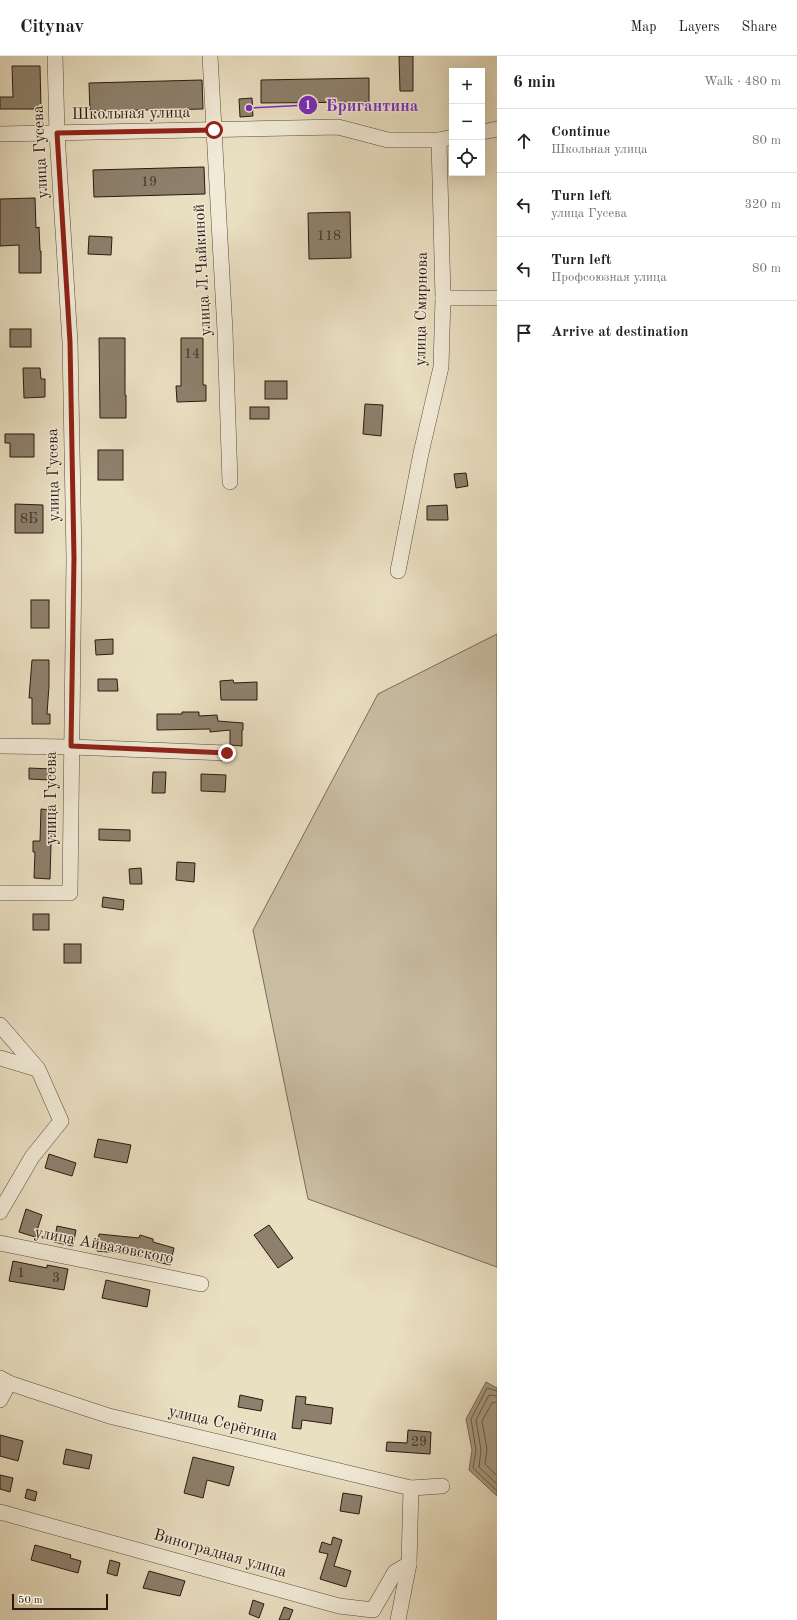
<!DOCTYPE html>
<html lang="en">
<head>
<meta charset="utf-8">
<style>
	body { margin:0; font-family:"Old Standard TT",serif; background:#f6f6f6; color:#222 }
	.controls { position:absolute; right:12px; top:12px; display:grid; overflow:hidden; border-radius:0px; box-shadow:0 4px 16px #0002 }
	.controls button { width:36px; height:36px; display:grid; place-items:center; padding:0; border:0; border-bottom:1px solid #e0e0e0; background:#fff; color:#222; font:20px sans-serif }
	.scale { position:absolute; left:12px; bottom:10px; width:96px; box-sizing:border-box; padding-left:4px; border:2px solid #2a190f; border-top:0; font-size:11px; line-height:14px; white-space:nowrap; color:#2a190f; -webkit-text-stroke:3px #f1ead7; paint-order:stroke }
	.stop { position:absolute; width:12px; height:12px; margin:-9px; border:3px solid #8f2418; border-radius:50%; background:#fff }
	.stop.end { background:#8f2418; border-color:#fff; box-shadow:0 1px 4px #0008 }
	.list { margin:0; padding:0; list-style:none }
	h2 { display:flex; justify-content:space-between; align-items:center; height:52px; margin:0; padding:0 16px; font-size:17px }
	h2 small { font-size:13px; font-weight:400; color:#767676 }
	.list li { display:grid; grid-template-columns:26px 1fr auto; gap:12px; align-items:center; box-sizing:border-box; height:64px; padding:0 16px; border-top:1px solid #e0e0e0 }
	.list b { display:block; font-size:15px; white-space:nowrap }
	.list p { margin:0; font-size:13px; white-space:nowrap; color:#767676 }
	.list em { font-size:13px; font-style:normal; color:#767676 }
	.icon { flex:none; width:22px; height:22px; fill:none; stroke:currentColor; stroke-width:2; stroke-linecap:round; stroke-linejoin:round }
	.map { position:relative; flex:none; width:497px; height:1564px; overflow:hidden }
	header { display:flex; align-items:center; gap:24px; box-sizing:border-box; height:56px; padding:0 20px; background:#fff; border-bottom:1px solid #e0e0e0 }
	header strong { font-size:19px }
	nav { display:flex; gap:22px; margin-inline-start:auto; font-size:14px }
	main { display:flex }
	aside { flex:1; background:#fff }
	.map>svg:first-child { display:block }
</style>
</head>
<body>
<header>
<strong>Citynav</strong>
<nav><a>Map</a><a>Layers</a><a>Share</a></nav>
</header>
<main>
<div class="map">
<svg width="497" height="1564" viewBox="0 0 497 1564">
	<rect width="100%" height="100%" fill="#e9dfc1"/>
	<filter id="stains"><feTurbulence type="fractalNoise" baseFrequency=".005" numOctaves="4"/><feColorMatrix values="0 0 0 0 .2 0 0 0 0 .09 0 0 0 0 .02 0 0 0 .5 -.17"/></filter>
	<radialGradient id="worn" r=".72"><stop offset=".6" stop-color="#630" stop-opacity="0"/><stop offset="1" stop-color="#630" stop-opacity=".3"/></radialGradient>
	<!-- green -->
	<polygon fill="#c9bda3" stroke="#7a6b59" points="497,578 497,1211 308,1143 253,874 378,638"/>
	<!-- water -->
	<polygon fill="#a89c84" stroke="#766855" points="486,1326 497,1332 497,1440 469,1414 472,1394 466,1363"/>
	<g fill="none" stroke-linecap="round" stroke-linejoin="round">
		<!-- shore -->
		<g stroke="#695a4a" stroke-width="1">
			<polyline points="497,1335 487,1332 471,1363 476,1394 473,1412 497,1435"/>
			<polyline points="497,1340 489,1339 476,1364 481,1394 479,1411 497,1428"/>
			<polyline points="497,1346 492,1347 482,1365 487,1393 485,1408 497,1420"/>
		</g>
	</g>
	<!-- building -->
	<g fill="#8d806c" stroke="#2a190f">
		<polygon points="399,0 413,0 413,35 400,35"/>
		<polygon points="12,10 40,10 41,53 0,53 0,41 13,41"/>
		<polygon points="369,22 369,46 261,47 261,24"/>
		<polygon points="202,24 203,53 90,55 89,27"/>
		<polygon points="252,42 253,60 240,61 239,43"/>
		<polygon points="204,111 205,138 94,141 93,114"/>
		<polygon points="35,142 36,172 39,171 40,195 41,195 41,217 19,217 19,189 0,190 0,143"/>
		<polygon points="350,156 351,202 309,203 308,157"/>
		<polygon points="89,180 112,181 111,199 88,198"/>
		<rect x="10" y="273" width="21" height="18"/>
		<polygon points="99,282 125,282 125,339 126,339 126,362 100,362"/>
		<polygon points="181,282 203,282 203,329 206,329 206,345 177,346 176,330 181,330"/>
		<polygon points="23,312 40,312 41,323 45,323 45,341 24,342"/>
		<rect x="265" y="325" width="22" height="18"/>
		<polygon points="365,348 383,349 381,380 363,378"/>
		<rect x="250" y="351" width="19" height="12"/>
		<polygon points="5,378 34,378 34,401 10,401 10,387 5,387"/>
		<rect x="98" y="394" width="25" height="30"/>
		<polygon points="466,417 468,430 456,432 454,418"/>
		<polygon points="15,448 43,449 43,477 15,477"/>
		<polygon points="447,449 448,464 427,464 427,450"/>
		<rect x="31" y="544" width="18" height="28"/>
		<polygon points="113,583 113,598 96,599 95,584"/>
		<polygon points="32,604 49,604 49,630 47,658 50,658 50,668 32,668 32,642 29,642"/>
		<polygon points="98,623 117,623 118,635 98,635"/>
		<polygon points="233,624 234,627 257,626 257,644 221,644 220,625"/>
		<polygon points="182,656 199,656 199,660 217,659 218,665 243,667 243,674 242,674 242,690 230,689 230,674 210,676 210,673 157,674 157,658 182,658"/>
		<polygon points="29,712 51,713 50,724 29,723"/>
		<polygon points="153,716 166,716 165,737 152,737"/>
		<polygon points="201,718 226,719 225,736 201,735"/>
		<polygon points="41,753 52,754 50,823 34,822 35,796 33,796 33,785 40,785"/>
		<polygon points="99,773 130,774 130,785 99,784"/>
		<polygon points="177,806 195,807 194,826 176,824"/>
		<polygon points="141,812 142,828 130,828 129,813"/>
		<polygon points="103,841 124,844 123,854 102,851"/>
		<rect x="33" y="858" width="16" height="16"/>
		<rect x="64" y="888" width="17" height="19"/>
		<polygon points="98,1083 131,1089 127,1107 94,1101"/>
		<polygon points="49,1098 76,1107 72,1120 45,1112"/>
		<polygon points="26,1153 42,1159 35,1181 19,1176"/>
		<polygon points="269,1169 293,1202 278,1212 254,1179"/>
		<polygon points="57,1170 76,1174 73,1190 54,1186"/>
		<polygon points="99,1178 139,1182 140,1179 153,1183 153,1186 174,1192 170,1209 127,1198 97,1195"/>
		<polygon points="13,1205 47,1212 47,1209 68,1213 64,1234 9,1225"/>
		<polygon points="106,1224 150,1234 147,1251 102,1242"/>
		<polygon points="240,1339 263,1344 261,1355 238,1351"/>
		<polygon points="296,1340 306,1341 305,1348 333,1352 331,1368 302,1364 301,1373 292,1372"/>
		<polygon points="408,1374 431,1376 430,1398 386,1395 387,1386 407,1387"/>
		<polygon points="0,1379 23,1385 18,1405 0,1400"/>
		<polygon points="66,1393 92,1399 89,1413 63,1408"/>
		<polygon points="193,1401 234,1411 229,1430 207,1424 203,1442 184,1437"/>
		<polygon points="0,1419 13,1422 10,1436 0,1433"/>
		<polygon points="27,1433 37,1436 35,1445 25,1442"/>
		<polygon points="343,1437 362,1440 359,1458 340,1455"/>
		<polygon points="333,1481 342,1484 334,1510 351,1515 346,1531 320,1523 328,1498 319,1496 322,1486 331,1489"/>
		<polygon points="35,1489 71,1499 70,1502 81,1505 78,1517 31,1504"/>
		<polygon points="110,1504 120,1507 117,1520 107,1517"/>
		<polygon points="149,1515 185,1525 180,1540 143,1532"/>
		<polygon points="253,1544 264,1548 259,1562 249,1558"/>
		<polygon points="284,1551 293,1554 289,1564 279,1564"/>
	</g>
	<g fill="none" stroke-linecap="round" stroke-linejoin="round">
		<defs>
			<g id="minor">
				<polyline points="210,0 225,275 230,426"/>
				<polyline points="482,76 497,73"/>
				<polyline points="0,78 338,71 388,84 439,84 452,81"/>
				<polyline points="443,242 497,242"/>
				<polyline points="398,515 421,397 441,311 443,242 439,84"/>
				<polyline points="0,690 71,691 227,697"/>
				<polyline points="0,837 70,837 74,502 70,286 57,77 55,0"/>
				<polyline points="0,969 38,1013 61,1065 32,1101 0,1156"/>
				<polyline points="0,1002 37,1013"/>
				<polyline points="0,1187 201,1228"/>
				<polyline points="0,1322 9,1327 109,1360 411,1432 442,1430"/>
				<polyline points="0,1344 9,1327"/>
				<polyline points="0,1456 339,1550 373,1554 395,1516 409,1508"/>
				<polyline points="398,1564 409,1508 411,1432"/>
			</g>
		</defs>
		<!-- minor casing -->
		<use href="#minor" stroke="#5a4a3c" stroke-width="16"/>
		<!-- minor -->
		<use href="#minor" stroke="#f1ead7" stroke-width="15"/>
	</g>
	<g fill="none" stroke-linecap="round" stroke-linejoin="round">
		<!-- route -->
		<polyline stroke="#8f2418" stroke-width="5" points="214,74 57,77 70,286 74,502 71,690 227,697"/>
	</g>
	<g text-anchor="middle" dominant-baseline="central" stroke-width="3" stroke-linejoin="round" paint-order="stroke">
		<!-- number labels -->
		<g font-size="14" fill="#433326">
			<text x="149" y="126">19</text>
			<text x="329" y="180">118</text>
			<text x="192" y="298">14</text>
			<text x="29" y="463">8Б</text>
			<text x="21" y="1217">1</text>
			<text x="56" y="1222">3</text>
			<text x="419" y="1386">29</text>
		</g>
		<!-- street labels -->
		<g font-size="16" fill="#2a190f" stroke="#f1ead7">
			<text transform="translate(131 58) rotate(-1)">Школьная улица</text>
			<text transform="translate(41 96) rotate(-93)">улица Гусева</text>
			<text transform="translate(203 214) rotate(-93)">улица Л.Чайкиной</text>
			<text transform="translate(422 253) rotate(-89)">улица Смирнова</text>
			<text transform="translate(54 419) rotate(-91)">улица Гусева</text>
			<text transform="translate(52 742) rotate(-90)">улица Гусева</text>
			<text transform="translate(104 1190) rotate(11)">улица Айвазовского</text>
			<text transform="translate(223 1368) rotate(13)">улица Серёгина</text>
			<text transform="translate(220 1498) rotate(16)">Виноградная улица</text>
		</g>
	</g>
	<!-- callouts -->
	<path fill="none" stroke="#7b2cbf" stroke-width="1.5" d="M249 52L308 49"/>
	<g fill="#7b2cbf" stroke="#f1ead7" stroke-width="1.5">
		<circle cx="249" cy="52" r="4"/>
		<circle cx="308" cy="49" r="10"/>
	</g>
	<g font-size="12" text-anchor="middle" font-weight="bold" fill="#fff">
		<text x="308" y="53">1</text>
	</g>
	<g font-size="17" text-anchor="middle" font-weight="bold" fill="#7b2cbf" stroke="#f1ead7" stroke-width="3" stroke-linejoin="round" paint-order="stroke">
		<text x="372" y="55">Бригантина</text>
	</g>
	<rect width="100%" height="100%" filter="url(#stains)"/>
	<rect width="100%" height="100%" fill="url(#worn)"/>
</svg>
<div class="controls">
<button>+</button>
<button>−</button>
<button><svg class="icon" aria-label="locate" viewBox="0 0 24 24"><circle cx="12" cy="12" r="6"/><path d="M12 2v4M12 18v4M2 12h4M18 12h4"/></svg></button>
</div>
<div class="scale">50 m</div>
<div class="stop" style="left:214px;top:74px"></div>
<div class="stop end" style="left:227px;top:697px"></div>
</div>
<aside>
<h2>6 min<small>Walk · 480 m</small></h2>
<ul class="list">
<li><svg class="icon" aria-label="ahead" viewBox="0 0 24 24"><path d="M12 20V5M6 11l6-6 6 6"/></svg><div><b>Continue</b><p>Школьная улица</p></div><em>80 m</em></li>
<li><svg class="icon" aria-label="left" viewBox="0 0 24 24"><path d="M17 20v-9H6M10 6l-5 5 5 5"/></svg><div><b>Turn left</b><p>улица Гусева</p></div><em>320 m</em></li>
<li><svg class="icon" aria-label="left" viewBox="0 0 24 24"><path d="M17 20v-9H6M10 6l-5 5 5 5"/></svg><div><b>Turn left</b><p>Профсоюзная улица</p></div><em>80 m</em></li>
<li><svg class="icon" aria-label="arrive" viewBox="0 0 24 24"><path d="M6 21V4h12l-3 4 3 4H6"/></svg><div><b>Arrive at destination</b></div></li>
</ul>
</aside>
</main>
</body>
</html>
